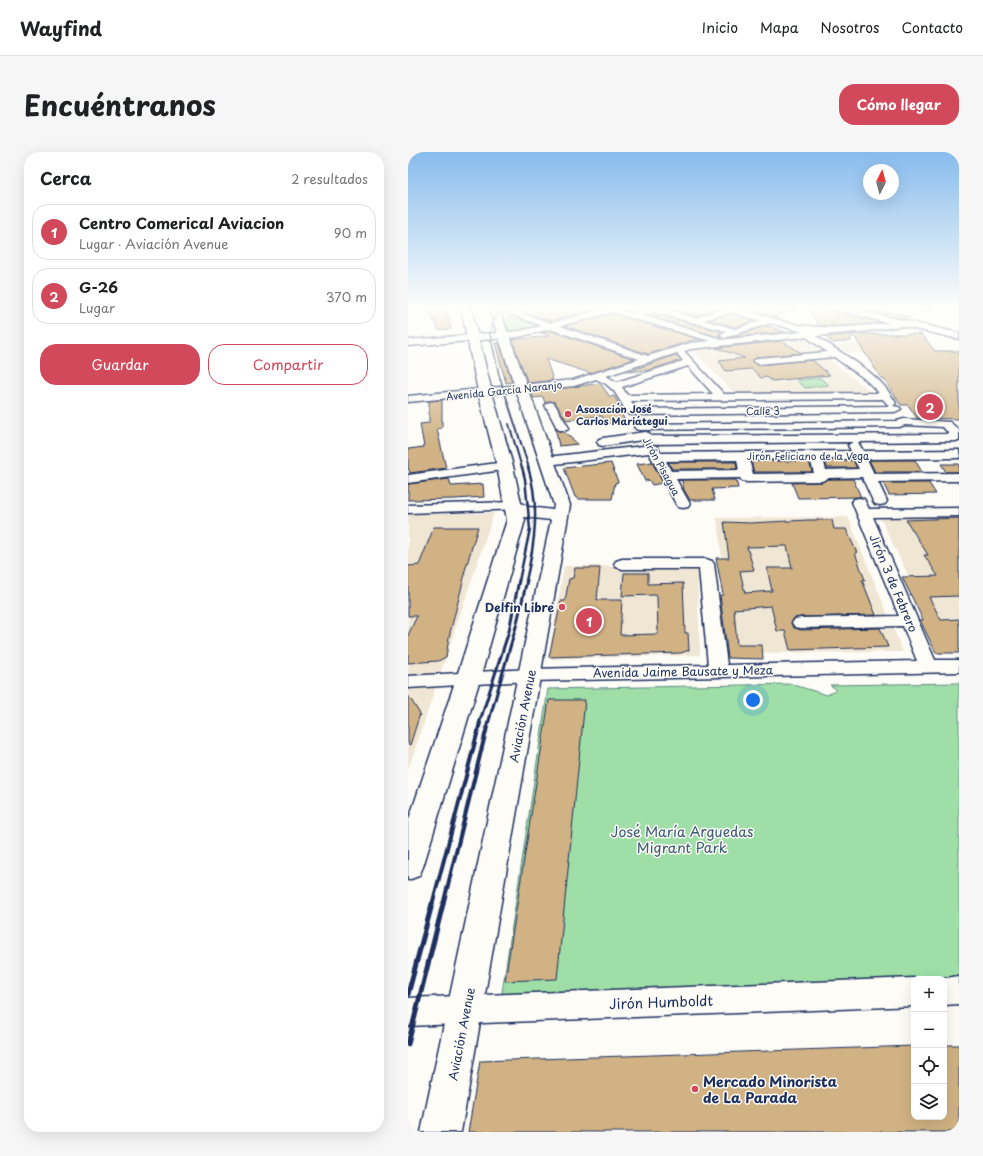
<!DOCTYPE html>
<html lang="es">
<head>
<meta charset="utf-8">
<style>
	body { margin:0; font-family:"Playpen Sans",sans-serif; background:#f6f6f6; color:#202124 }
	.controls { position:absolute; right:12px; bottom:12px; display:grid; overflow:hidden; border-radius:8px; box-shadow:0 4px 16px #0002 }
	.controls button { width:36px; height:36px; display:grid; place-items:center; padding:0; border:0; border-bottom:1px solid #e0e0e0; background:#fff; color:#202124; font:20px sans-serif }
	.compass { position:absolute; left:455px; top:12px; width:36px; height:36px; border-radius:50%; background:#fff; box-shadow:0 4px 16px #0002; rotate:6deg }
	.you { position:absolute; left:345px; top:548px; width:14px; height:14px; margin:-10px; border:3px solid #fff; border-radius:50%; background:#1a73e8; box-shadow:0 0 0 6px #1a73e833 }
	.badge { display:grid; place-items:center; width:26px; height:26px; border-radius:50%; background:#d1495b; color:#fff; font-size:13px; font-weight:700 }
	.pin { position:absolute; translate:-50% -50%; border:2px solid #fff; box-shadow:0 1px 4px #0006 }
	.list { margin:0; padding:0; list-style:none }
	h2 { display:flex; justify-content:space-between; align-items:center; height:52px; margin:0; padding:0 16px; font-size:17px }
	h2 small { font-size:13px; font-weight:400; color:#757577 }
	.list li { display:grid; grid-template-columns:26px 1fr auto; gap:12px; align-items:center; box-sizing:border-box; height:56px; margin:0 8px 8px; padding:0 8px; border:1px solid #e0e0e0; border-radius:16px }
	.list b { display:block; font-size:15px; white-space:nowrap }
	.list p { margin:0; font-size:13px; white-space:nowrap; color:#757577 }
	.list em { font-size:13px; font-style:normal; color:#757577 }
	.actions { display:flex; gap:8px; padding:12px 16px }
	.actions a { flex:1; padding:9px 0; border:1px solid #d1495b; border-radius:16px; text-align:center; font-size:14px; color:#d1495b }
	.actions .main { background:#d1495b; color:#fff }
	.icon { flex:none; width:22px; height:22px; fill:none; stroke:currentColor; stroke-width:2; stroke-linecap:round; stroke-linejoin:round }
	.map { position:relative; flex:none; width:551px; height:980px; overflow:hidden; border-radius:16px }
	header { display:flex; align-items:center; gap:24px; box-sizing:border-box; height:56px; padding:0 20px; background:#fff; border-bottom:1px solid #e0e0e0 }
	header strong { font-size:19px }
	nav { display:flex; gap:22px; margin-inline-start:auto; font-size:14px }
	.intro { display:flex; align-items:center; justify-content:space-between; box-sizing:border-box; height:96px; padding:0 24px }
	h1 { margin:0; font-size:28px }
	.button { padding:10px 18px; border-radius:16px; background:#d1495b; color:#fff; font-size:14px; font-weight:700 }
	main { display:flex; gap:24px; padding:0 24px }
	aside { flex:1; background:#fff; border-radius:16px; box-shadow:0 4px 16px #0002 }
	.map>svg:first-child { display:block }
</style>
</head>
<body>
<header>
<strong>Wayfind</strong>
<nav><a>Inicio</a><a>Mapa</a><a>Nosotros</a><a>Contacto</a></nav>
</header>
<div class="intro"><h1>Encuéntranos</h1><a class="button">Cómo llegar</a></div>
<main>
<aside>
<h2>Cerca<small>2 resultados</small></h2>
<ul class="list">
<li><span class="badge">1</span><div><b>Centro Comerical Aviacion</b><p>Lugar · Aviación Avenue</p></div><em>90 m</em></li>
<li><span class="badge">2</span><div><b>G-26</b><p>Lugar</p></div><em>370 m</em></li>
</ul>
<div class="actions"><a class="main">Guardar</a><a>Compartir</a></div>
</aside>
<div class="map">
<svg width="551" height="980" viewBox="0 0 551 980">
	<rect width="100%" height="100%" fill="#fdfcf7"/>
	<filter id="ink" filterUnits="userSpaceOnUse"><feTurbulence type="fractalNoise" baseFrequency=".025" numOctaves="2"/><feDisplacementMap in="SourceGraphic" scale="8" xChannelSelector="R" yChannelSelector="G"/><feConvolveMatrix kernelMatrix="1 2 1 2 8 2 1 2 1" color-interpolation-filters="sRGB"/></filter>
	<g filter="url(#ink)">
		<!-- built -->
		<g fill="#f0e6d4">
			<polygon points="105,156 191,156 222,164 161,180 99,157"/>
			<polygon points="395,186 467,243 329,244 283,196"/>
			<polygon points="456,190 471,201 440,201 428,193"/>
			<polygon points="86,361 0,618 0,362"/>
			<polygon points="551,364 551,499 536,499 472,365"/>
			<polygon points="440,365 495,500 325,501 309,366"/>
			<polygon points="156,414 289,414 292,503 140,507"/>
		</g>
		<!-- green -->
		<g fill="#9fdfa7" stroke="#5d8782">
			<polygon points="102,165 131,174 136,174 99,182 98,178 101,178 95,166"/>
			<polygon points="412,226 421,233 397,236 388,228"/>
			<polygon points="551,531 551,830 536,827 506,827 93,847 140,537 383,532 419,543 429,538 422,533"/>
		</g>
		<!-- building -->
		<g fill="#d0b284" stroke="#1b2f5e" fill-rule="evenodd">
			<polygon points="102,156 169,156 181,159 143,169"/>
			<polygon points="260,156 311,156 311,157 287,164"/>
			<polygon points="333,156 386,156 386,158 365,165"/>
			<polygon points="400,156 413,156 473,171 433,174 411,174"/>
			<polygon points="463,156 502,165 496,167 457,158"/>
			<polygon points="39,159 43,177 31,178 21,160"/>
			<polygon points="204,162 294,188 285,188 240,202 157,174"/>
			<polygon points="246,162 314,180 310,183 314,186 239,163"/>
			<polygon points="322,162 347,169 327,175 301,168"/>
			<polygon points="359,174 378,180 323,185"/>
			<polygon points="143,179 226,207 182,221 138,207 145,228 120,231 104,188 142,184 133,181"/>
			<polygon points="448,182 513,182 527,199 551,199 551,267 509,266 500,253 493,253 475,226 473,226 446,184 443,185 443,189 425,191 418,185"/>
			<polygon points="374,189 392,200 395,201 350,205 344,210 350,213 404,208 422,223 364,229 359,225 353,226 344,217 318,219 311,209 337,206 308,196"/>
			<polygon points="87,191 91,191 104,230 98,231"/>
			<polygon points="268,203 273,208 241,218 219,220"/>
			<polygon points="192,231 202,245 206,244 213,256 211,256 217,269 198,272 194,264 158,268 147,250 142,249 137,251 135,245 125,246 123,240 166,235"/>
			<polygon points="34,248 34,276 29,277 38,316 2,321 0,315 0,297 16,295 12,272 21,271 21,249"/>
			<polygon points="147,275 150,279 156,280 170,292 151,294"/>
			<polygon points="417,308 445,308 449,316 419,316"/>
			<polygon points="461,308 507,308 514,320 467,320"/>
			<polygon points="343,309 401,309 404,320 346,320"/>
			<polygon points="244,310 255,331 244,333 241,328 237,329 229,312"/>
			<polygon points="260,310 328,310 329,317 264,317"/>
			<polygon points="203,311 210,330 207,331 204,347 171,347 167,345 156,316"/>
			<polygon points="533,312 551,312 551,320 538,320"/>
			<polygon points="41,327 43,334 75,332 76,345 47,347 0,348 0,332"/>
			<polygon points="420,327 445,327 453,345 390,346 384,331 414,330"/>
			<polygon points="271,328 328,328 330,336 304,337 307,348 282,348 276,338 274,329"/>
			<polygon points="475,331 521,331 528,342 481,343"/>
			<polygon points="551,366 551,444 521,445 533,468 551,467 551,501 528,501 512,468 515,468 494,425 530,424 516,403 520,403 498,368"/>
			<path d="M400,368h24l2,9h12l11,24h-2l10,27h-3l14,35 -75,2 -7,1 -3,6 4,4 6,2 79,-2 8,19 -98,3 -5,-19h-8l-6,-25 -37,3 3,36h25l1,14 -35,-1 -8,-63h3l-7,-37h13l-5,-36 26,1zM379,394l5,22h-25l5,23 -27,2 -5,-22 14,-1 -7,-23z"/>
			<polygon points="26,375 70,375 56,422 57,422 41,485 38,505 30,509 0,511 0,483 9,464 0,464 0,414 11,413"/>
			<polygon points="167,416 192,416 189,448 214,448 212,483 250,482 249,445 248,443 214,444 216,421 240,421 240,432 275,431 277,481 280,481 281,498 273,501 141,505 153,449 157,449 161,427 165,426"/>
			<polygon points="0,543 12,562 2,593 0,592"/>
			<polygon points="141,548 177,548 149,827 97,829"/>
			<polygon points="536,893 551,893 551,980 60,980 72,909 506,894 506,965 536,965"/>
		</g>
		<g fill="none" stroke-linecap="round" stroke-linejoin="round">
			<defs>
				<g id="minor">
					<path d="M87,156h11l45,15 53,-14 -1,-1h20l-1,2 10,3 18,-5h12l33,10 31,-10h8v3l-30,9 31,9 36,-12 4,3 -1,2 -50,16 -4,-3 6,-4 -72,-19 -13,3 77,23 1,2 82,-8 4,-3 5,2 49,-4 1,2 -4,3 -40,4c19,13 54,33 68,50 5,6 8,11 12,17l-3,3 6,1 2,2 -6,3 -263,3 -4,-1 -14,-23 -8,-7 -10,-5 -22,7 -166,16v-6l165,-16 66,-21 -89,-30 -31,8 -111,9v-6l111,-9 23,-5zM204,160l98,29 -20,2 -42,13 -88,-30zM398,185l21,15 -69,6 -5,3 5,3 76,-7 31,22 14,14 -155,1 -40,-43 7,-2zM269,201l6,8 -66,21 -11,-6zM280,214l25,28 -86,1 -5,-8zM475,247l6,7 -254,3 -4,-8z"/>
					<polygon points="513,156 523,156 519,159 513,159"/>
					<polygon points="142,250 146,251 161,276 159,278 151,278 149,276 137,253"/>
					<path d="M496,267l46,3 9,8v11l-104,1h3l5,9 96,-1v8l-92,1 7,15 85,-1v8l-81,1 9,19 -2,3 -5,1 -5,-1 -2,-3 -11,-24 -34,1 -6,3 -75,1 -5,-1 -2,-3 -64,1 14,25 -2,3 -5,1 -5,-1 -2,-3 -27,-51 -102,12 -4,-1 -2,-3 2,-3 4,-1 105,-12 5,1 4,7 190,-2 -3,-6 5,-3 -205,2 -4,-1 -2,-3 -39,6 -4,-1 -2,-3 2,-3 4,-1 42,-6 4,1 2,3 298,-2 -6,-7 -38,-2 -6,2 -259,3 -4,-1 -2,-2 2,-2 4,-1 257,-3zM402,307l4,14 -61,1 -4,-14zM415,307h31l5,10 -33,1zM329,308l2,10 -68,1 -5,-10z"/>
					<polygon points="97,310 102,311 103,314 102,317 0,331 0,323"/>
					<polygon points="451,346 456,347 461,357 551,356 551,364 465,365 527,508 551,508 551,520 122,529 0,536 0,524 122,517 300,513 291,417 214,417 208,415 206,412 208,409 214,407 298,407 304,409 306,412 319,513 509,509 495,474 393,476 387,475 384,471 387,467 393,466 491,464 444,350 446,347"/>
					<polygon points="106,350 111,351 113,354 111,357 0,361 0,353"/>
					<polygon points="551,824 551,852 536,853 536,827 531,827"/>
					<polygon points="506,826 508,827 506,827 506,854 0,874 0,846"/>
				</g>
				<g id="major">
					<polygon points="53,156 63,156 85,244 105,314 113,351 121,355 145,358 146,353 81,156 91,156 162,353 53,980 13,980 143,368 116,365 117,368 72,527 15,715 11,724 0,728 0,670 48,527 99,368 89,314 71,244"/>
					<path d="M312,156c26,-2 49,11 74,16 30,6 64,3 95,-1l-54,-13 -2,-2h17l109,25v6l-57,-13 -41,6h-58l-81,-22z"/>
				</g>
			</defs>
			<!-- minor casing -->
			<use href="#minor" stroke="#1b2f5e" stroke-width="3"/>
			<!-- major casing -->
			<use href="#major" stroke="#1b2f5e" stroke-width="3"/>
			<!-- minor -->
			<use href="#minor" fill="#fdfcf7" fill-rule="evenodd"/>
			<!-- major -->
			<use href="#major" fill="#fdfcf7" fill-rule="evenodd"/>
			<!-- rail-far5 -->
			<polyline stroke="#1b2f5e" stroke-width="1.5" points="92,227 82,182 84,171 94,156"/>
			<!-- rail-far4 -->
			<g stroke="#1b2f5e" stroke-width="2">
				<polyline points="92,226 121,316"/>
				<polyline points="101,272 114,316"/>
			</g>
			<!-- rail-far3 -->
			<g stroke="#1b2f5e" stroke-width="2.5">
				<polyline points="111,429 122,377 117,327 114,315"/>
				<path d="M118,429c9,-38 14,-75 2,-114"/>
			</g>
			<!-- rail-far2 -->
			<g stroke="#1b2f5e" stroke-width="3">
				<polyline points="71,572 101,479 111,428"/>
				<polyline points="80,572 109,471 119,428"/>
			</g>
			<!-- rail-far1 -->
			<g stroke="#1b2f5e" stroke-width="4">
				<polyline points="24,753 72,571"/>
				<polyline points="35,753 80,571"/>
			</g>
			<!-- rail -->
			<g stroke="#1b2f5e" stroke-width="5">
				<polyline points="0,842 24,752"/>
				<polyline points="0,892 35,752"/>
			</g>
		</g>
	</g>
	<!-- sky -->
	<linearGradient id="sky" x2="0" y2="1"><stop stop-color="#88bced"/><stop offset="0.53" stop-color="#fefefb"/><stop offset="1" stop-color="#fefefb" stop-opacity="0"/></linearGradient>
	<rect width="551" height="293" fill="url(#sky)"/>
	<!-- markers -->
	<g fill="#d1495b" stroke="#fdfcf7" stroke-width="1.5">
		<circle cx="160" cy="262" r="4"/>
		<circle cx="154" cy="455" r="4"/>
		<circle cx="287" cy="937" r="4"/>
	</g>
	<g text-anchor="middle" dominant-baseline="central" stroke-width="3" stroke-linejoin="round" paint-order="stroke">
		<!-- far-street labels -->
		<g font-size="10" fill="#1b2f5e" stroke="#fdfcf7">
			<text transform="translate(96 238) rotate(-6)">Avenida García Naranjo</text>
			<text x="355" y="258">Calle 3</text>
			<text x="400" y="303">Jirón Feliciano de la Vega</text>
			<text transform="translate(254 314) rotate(61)">Jirón Pisagua</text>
		</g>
		<!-- far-poi labels -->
		<g font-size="10" font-weight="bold" fill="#1b2f5e" stroke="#fdfcf7" text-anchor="start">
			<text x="168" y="256">Asosación José<tspan x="168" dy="12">Carlos Mariátegui</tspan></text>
		</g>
		<!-- street labels -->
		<g font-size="12" fill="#1b2f5e" stroke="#fdfcf7">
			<text transform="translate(486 431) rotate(67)">Jirón 3 de Febrero</text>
			<text transform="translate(275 519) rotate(-1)">Avenida Jaime Bausate y Meza</text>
			<text transform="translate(114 564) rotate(-79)">Aviación Avenue</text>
			<text transform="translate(53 882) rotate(-79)">Aviación Avenue</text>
		</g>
		<!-- poi labels -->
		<g font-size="12" font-weight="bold" fill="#1b2f5e" stroke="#fdfcf7" text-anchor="end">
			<text x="146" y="455">Delfin Libre</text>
		</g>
		<!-- near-park labels -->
		<g font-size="14" fill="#3c5b70" stroke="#fdfcf7">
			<text x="274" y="679">José María Arguedas<tspan x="274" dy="16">Migrant Park</tspan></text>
		</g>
		<!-- near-street labels -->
		<g font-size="14" fill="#1b2f5e" stroke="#fdfcf7">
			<text transform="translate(253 850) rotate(-2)">Jirón Humboldt</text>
		</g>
		<!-- near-poi labels -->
		<g font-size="14" font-weight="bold" fill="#1b2f5e" stroke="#fdfcf7" text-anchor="start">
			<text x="295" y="929">Mercado Minorista<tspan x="295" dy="16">de La Parada</tspan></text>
		</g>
	</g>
</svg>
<div class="controls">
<button>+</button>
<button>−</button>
<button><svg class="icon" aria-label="locate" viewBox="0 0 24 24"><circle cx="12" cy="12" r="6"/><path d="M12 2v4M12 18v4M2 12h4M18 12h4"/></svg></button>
<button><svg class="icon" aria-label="layers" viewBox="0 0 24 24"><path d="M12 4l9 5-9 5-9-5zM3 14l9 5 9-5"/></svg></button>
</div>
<svg class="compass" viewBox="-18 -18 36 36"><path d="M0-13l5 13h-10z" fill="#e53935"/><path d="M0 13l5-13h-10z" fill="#757577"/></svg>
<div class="you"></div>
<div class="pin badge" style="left:181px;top:469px">1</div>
<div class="pin badge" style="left:522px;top:255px">2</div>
</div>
</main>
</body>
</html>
